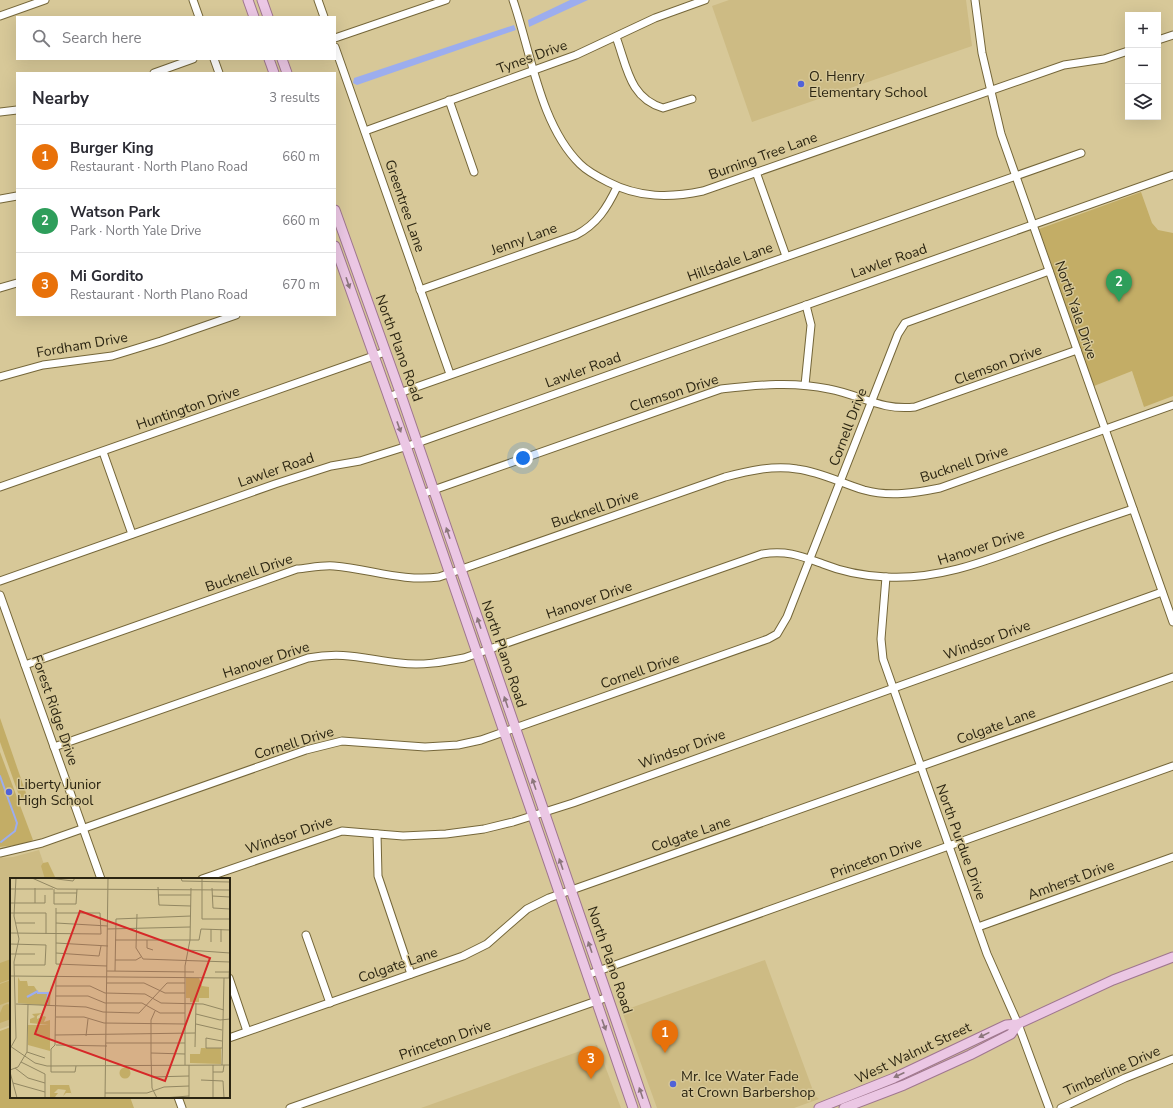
<!DOCTYPE html>
<html lang="en">
<head>
<meta charset="utf-8">
<style>
	body { margin:0; font-family:"Nunito Sans",sans-serif; background:#f2f2f3; color:#2b2b33 }
	.controls { position:absolute; right:12px; top:12px; display:grid; overflow:hidden; border-radius:0px; box-shadow:0 4px 16px #0002 }
	.controls button { width:36px; height:36px; display:grid; place-items:center; padding:0; border:0; border-bottom:1px solid #e1e1e2; background:#fff; color:#2b2b33; font:20px sans-serif }
	.you { position:absolute; left:523px; top:458px; width:14px; height:14px; margin:-10px; border:3px solid #fff; border-radius:50%; background:#1a73e8; box-shadow:0 0 0 6px #1a73e833 }
	.badge { display:grid; place-items:center; width:26px; height:26px; border-radius:50%; background:#5162d8; color:#fff; font-size:13px; font-weight:700 }
	.pin { position:absolute; translate:-50% -33px; filter:drop-shadow(0 1px 2px #0008) }
	.pin::after { content:''; position:absolute; top:21px; width:14px; height:12px; background:inherit; clip-path:polygon(0 0,100% 0,50% 100%) }
	.list { margin:0; padding:0; list-style:none }
	h2 { display:flex; justify-content:space-between; align-items:center; height:52px; margin:0; padding:0 16px; font-size:17px }
	h2 small { font-size:13px; font-weight:400; color:#7c7c81 }
	.list li { display:grid; grid-template-columns:26px 1fr auto; gap:12px; align-items:center; box-sizing:border-box; height:64px; padding:0 16px; border-top:1px solid #e1e1e2 }
	.list b { display:block; font-size:15px; white-space:nowrap }
	.list p { margin:0; font-size:13px; white-space:nowrap; color:#7c7c81 }
	.list em { font-size:13px; font-style:normal; color:#7c7c81 }
	.icon { flex:none; width:22px; height:22px; fill:none; stroke:currentColor; stroke-width:2; stroke-linecap:round; stroke-linejoin:round }
	.map { position:relative; flex:none; width:1173px; height:1108px; overflow:hidden }
	.search { position:absolute; background:#fff; box-shadow:0 4px 16px #0002; left:16px; top:16px; width:320px; height:44px; display:flex; align-items:center; gap:10px; box-sizing:border-box; padding:0 14px; border-radius:0px; color:#7c7c81; font-size:15px }
	.panel { position:absolute; background:#fff; box-shadow:0 4px 16px #0002; left:16px; top:72px; width:320px; height:244px; border-radius:0px }
	.map>svg:first-child { display:block }
</style>
</head>
<body>
<div class="map">
<svg width="1173" height="1108" viewBox="0 0 1173 1108">
	<rect width="100%" height="100%" fill="#d7c898"/>
	<!-- built -->
	<g fill="#cdbb84">
		<polygon points="729,0 966,0 972,46 752,122 712,6"/>
		<polygon points="39,850 49,879 11,879 11,1025 0,1029 0,858 13,857"/>
		<polygon points="765,960 815,1096 819,1099 794,1108 657,1108 622,1011"/>
		<polygon points="597,1045 621,1108 421,1108"/>
	</g>
	<!-- green -->
	<g fill="#c3ad66">
		<polygon points="1141,192 1152,223 1158,230 1173,233 1173,396 1144,407 1132,371 1094,386 1039,229"/>
		<polygon points="0,718 28,799 26,802 21,801 0,742"/>
		<polygon points="0,752 33,840 24,844 0,847"/>
		<polygon points="48,862 56,879 45,879 41,866 43,863"/>
		<polygon points="11,959 11,979 0,983 0,963"/>
		<polygon points="11,980 11,1001 0,1005 0,984"/>
		<polygon points="7,1004 11,1005 11,1019 0,1023 0,1013 3,1006"/>
		<polygon points="11,1027 11,1097 130,1097 134,1108 0,1108 0,1031"/>
	</g>
	<!-- water -->
	<g fill="#9cadee">
		<polygon points="570,0 588,0 529,27 528,20"/>
		<polygon points="514,25 516,30 357,85 353,83 354,78"/>
	</g>
	<g fill="none" stroke-linecap="round" stroke-linejoin="round">
		<!-- stream -->
		<polyline stroke="#9cadee" stroke-width="2" points="0,776 17,823 15,831 1,842"/>
		<defs>
			<g id="minor">
				<polyline points="193,0 199,17"/>
				<polyline points="318,0 324,17"/>
				<path d="M513,0c18,52 27,125 67,164 8,8 18,13 28,18 31,16 62,16 95,9l361,-126 40,-6 24,-8"/>
				<polyline points="975,0 982,53 1001,134 1173,622"/>
				<polyline points="0,16 45,0"/>
				<path d="M616,37c11,29 13,61 47,71l29,-9"/>
				<polyline points="335,38 446,0"/>
				<polyline points="1158,40 1173,35"/>
				<polyline points="335,47 450,374"/>
				<polyline points="214,59 219,73"/>
				<polyline points="154,73 193,59"/>
				<polyline points="449,100 474,172"/>
				<polyline points="0,112 17,110"/>
				<polyline points="365,131 576,55 655,18 705,0"/>
				<polyline points="756,172 786,256"/>
				<polyline points="0,199 17,196"/>
				<polyline points="0,288 17,283"/>
				<path d="M420,290l156,-55c21,-11 31,-27 41,-48"/>
				<polyline points="0,377 43,365 112,356 161,341 236,315"/>
				<polyline points="805,385 811,325 806,305"/>
				<polyline points="388,397 1081,153"/>
				<polyline points="103,452 132,534"/>
				<polyline points="0,487 385,352"/>
				<path d="M422,494l299,-105c37,-4 72,-8 108,0 32,6 52,22 86,18l162,-57"/>
				<polyline points="886,577 881,639 883,659 987,954 1018,1024 1049,1108"/>
				<polyline points="0,581 275,484 331,466 360,461 417,443 1173,175"/>
				<polyline points="0,595 101,879"/>
				<path d="M25,665l272,-96c12,-1 25,-4 37,-3 36,3 69,16 105,11l286,-100c23,-6 48,-12 72,-8 24,3 44,14 67,21 25,7 51,3 76,-2l233,-83"/>
				<path d="M54,747l254,-89c36,-7 57,1 92,5 22,3 43,-1 64,-5l298,-104c25,-4 39,2 61,10 20,8 42,12 63,13 53,3 100,-16 149,-34 33,-12 65,-23 98,-34"/>
				<polyline points="377,834 378,876 411,974"/>
				<polyline points="0,853 42,843 306,750 342,741 425,747 458,745 481,740 768,639 777,634 787,617 898,334 905,323 1049,271"/>
				<polyline points="202,879 342,831 403,836 446,834 484,829 513,822 573,803 1162,592"/>
				<polyline points="978,927 1173,857"/>
				<polyline points="306,935 330,1003"/>
				<polyline points="587,975 1173,766"/>
				<polyline points="229,978 247,1031"/>
				<polyline points="229,1038 463,956 487,944 527,909 549,898 1173,677"/>
				<polyline points="178,1097 182,1108"/>
				<polyline points="290,1108 608,997"/>
				<polyline points="1061,1108 1125,1078 1173,1059"/>
			</g>
			<g id="major">
				<polyline points="248,0 254,17"/>
				<polyline points="262,0 268,17"/>
				<polyline points="269,59 274,73"/>
				<polyline points="282,59 287,73"/>
				<polyline points="335,210 400,392 646,1108"/>
				<polyline points="335,246 406,446 633,1108"/>
				<polyline points="819,1108 894,1078 1006,1025 1018,1024 1113,980 1173,957"/>
				<polyline points="844,1108 904,1085 970,1055 1011,1034 1018,1024"/>
			</g>
		</defs>
		<!-- minor casing -->
		<use href="#minor" stroke="#746639" stroke-width="9"/>
		<!-- major casing -->
		<use href="#major" stroke="#9f768f" stroke-width="11"/>
		<!-- minor -->
		<use href="#minor" stroke="#fff" stroke-width="7"/>
		<!-- major -->
		<use href="#major" stroke="#ebc7e4" stroke-width="9"/>
	</g>
	<!-- one-way arrows -->
	<defs><path id="oneway-solid" d="M-6-.8H1V-3.2L6.5 0L1 3.2V.8H-6Z"/></defs>
	<g fill="#8b767b">
		<use href="#oneway-solid" transform="translate(348 283) rotate(71)"/>
		<use href="#oneway-solid" transform="translate(399 427) rotate(70)"/>
		<use href="#oneway-solid" transform="translate(448 533) rotate(-109)"/>
		<use href="#oneway-solid" transform="translate(479 623) rotate(-109)"/>
		<use href="#oneway-solid" transform="translate(506 702) rotate(-109)"/>
		<use href="#oneway-solid" transform="translate(534 784) rotate(-109)"/>
		<use href="#oneway-solid" transform="translate(561 864) rotate(-109)"/>
		<use href="#oneway-solid" transform="translate(590 947) rotate(-109)"/>
		<use href="#oneway-solid" transform="translate(604 1025) rotate(70)"/>
		<use href="#oneway-solid" transform="translate(984 1035) rotate(154)"/>
		<use href="#oneway-solid" transform="translate(899 1075) rotate(155)"/>
		<use href="#oneway-solid" transform="translate(641 1093) rotate(-109)"/>
	</g>
	<!-- markers -->
	<g fill="#5162d8" stroke="#d7c898" stroke-width="1.5">
		<circle cx="801" cy="84" r="4"/>
		<circle cx="9" cy="792" r="4"/>
		<circle cx="673" cy="1084" r="4"/>
	</g>
	<g text-anchor="middle" dominant-baseline="central" stroke-width="3" stroke-linejoin="round" paint-order="stroke">
		<!-- street labels -->
		<g font-size="14" fill="#2b2512" stroke="#d7c898">
			<text transform="translate(532 57) rotate(-20)">Tynes Drive</text>
			<text transform="translate(763 156) rotate(-20)">Burning Tree Lane</text>
			<text transform="translate(405 206) rotate(71)">Greentree Lane</text>
			<text transform="translate(524 239) rotate(-20)">Jenny Lane</text>
			<text transform="translate(889 261) rotate(-19)">Lawler Road</text>
			<text transform="translate(730 262) rotate(-20)">Hillsdale Lane</text>
			<text transform="translate(1076 310) rotate(71)">North Yale Drive</text>
			<text transform="translate(82 345) rotate(-10)">Fordham Drive</text>
			<text transform="translate(399 348) rotate(70)">North Plano Road</text>
			<text transform="translate(998 365) rotate(-20)">Clemson Drive</text>
			<text transform="translate(583 370) rotate(-20)">Lawler Road</text>
			<text transform="translate(674 393) rotate(-18)">Clemson Drive</text>
			<text transform="translate(188 408) rotate(-19)">Huntington Drive</text>
			<text transform="translate(848 427) rotate(-69)">Cornell Drive</text>
			<text transform="translate(964 464) rotate(-18)">Bucknell Drive</text>
			<text transform="translate(276 470) rotate(-19)">Lawler Road</text>
			<text transform="translate(595 509) rotate(-19)">Bucknell Drive</text>
			<text transform="translate(981 547) rotate(-18)">Hanover Drive</text>
			<text transform="translate(249 573) rotate(-19)">Bucknell Drive</text>
			<text transform="translate(589 600) rotate(-19)">Hanover Drive</text>
			<text transform="translate(987 640) rotate(-20)">Windsor Drive</text>
			<text transform="translate(504 654) rotate(71)">North Plano Road</text>
			<text transform="translate(266 660) rotate(-18)">Hanover Drive</text>
			<text transform="translate(640 671) rotate(-19)">Cornell Drive</text>
			<text transform="translate(55 710) rotate(71)">Forest Ridge Drive</text>
			<text transform="translate(996 726) rotate(-20)">Colgate Lane</text>
			<text transform="translate(294 743) rotate(-17)">Cornell Drive</text>
			<text transform="translate(682 749) rotate(-20)">Windsor Drive</text>
			<text transform="translate(691 834) rotate(-19)">Colgate Lane</text>
			<text transform="translate(289 835) rotate(-19)">Windsor Drive</text>
			<text transform="translate(961 842) rotate(70)">North Purdue Drive</text>
			<text transform="translate(876 858) rotate(-20)">Princeton Drive</text>
			<text transform="translate(1071 880) rotate(-20)">Amherst Drive</text>
			<text transform="translate(610 960) rotate(71)">North Plano Road</text>
			<text transform="translate(398 965) rotate(-19)">Colgate Lane</text>
			<text transform="translate(445 1040) rotate(-19)">Princeton Drive</text>
			<text transform="translate(913 1053) rotate(-25)">West Walnut Street</text>
			<text transform="translate(1112 1071) rotate(-24)">Timberline Drive</text>
		</g>
		<!-- poi labels -->
		<g font-size="14" fill="#2b2512" stroke="#d7c898" text-anchor="start">
			<text x="809" y="76">O. Henry<tspan x="809" dy="16">Elementary School</tspan></text>
			<text x="17" y="784">Liberty Junior<tspan x="17" dy="16">High School</tspan></text>
			<text x="681" y="1076">Mr. Ice Water Fade<tspan x="681" dy="16">at Crown Barbershop</tspan></text>
		</g>
	</g>
	<!-- overview -->
	<g transform="translate(10 878)">
		<rect width="220" height="220" fill="#d7c898"/>
		<path d="M8,99l2,4h7l1,5h6l4,6h12l1,-8 -1,22 -32,-3zM176,100h13l3,8 7,1v11h-10v4h-9v-4h-4zM32,135l-5,3v3l7,-3 2,1 -2,5 6,-2v31l-22,-6v-20h21l-19,-2v-4l5,-2 -3,-3zM191,170h20v16l-31,-1v-9h10zM109.5 195a5.5 5.5 0 1 1 11 0a5.5 5.5 0 1 1-11 0ZM40,207h19l3,11 -1,-3h-5l-3,3 3,-6 -8,-1 -4,4h4l-3,4 4,1h-9z" fill="#c3ad66"/>
		<path fill="none" stroke="#9cadee" stroke-width="2" d="M27,115h11l-1,11M17,119l11,-6"/>
		<path fill="none" stroke="#928762" stroke-width="1" d="M22,0l25,11 173,1M39,0l24,3 2,-3M171,0l1,3 48,1M192,0v41h28M148,9l1,18 32,1M202,10l1,20 17,1M0,11h43M44,11v15h22l1,-15M44,15h23M148,17h33M202,18l18,1M0,25h35v-8M25,25v-15M46,30v56l51,2M0,35h36v21M127,36l-1,34 7,11 87,3M6,45h19M46,45l52,3M97,51l83,-2M0,55l91,1 -1,-21h-44M105,62h84l2,-11 29,1M137,62v8l6,2M201,64v-13M211,64v-13M46,65l52,3M0,66l36,1 -1,20h-31M178,72l42,3M46,75l43,3 2,-10M0,76h25M105,82h21l5,-3M97,93l87,1M105,93l1,-52 75,-3M205,94h15M0,98l220,2M219,100l1,-20M97,105h37l21,10h20M46,108h34l15,7 40,1 16,9 42,1 21,6M46,118h32l17,7h37l18,10h25M6,126l70,3 17,5 36,1 28,-30h18M145,133l-4,9v37l1,31 5,10M186,136l24,6 10,-1M46,139h28l20,6 81,1M186,146l26,6M45,157l140,-2M76,158l2,-17M96,165h79M45,167l1,-70M45,167l-4,4v23h24l1,-6M46,167l51,1M0,168l25,17 12,3 183,-1M1,169l5,-9 -2,-76 5,-23 -5,-23 2,-38M185,169l1,-44M212,170h-16v-10l16,3M17,174l18,6M141,175l34,1M11,184l24,12v24M175,187v-99l5,-26 1,-52M212,187l2,-87M5,190l13,10 17,5M0,192l8,-3 9,-15 1,-48M0,194l7,26M203,194h10l1,-7M141,199l38,-1M191,202l22,1 1,17M3,205l32,9M95,215h42l17,-6 25,-1M95,220l3,-220M153,220l26,-2M179,220v-33M203,220v-33"/>
		<path fill="#d62828" fill-opacity="0.15" stroke="#d62828" stroke-width="2" d="M70,33l130,47 -45,123 -130,-47z"/>
		<rect width="220" height="220" fill="none" stroke="#2b2512" stroke-width="2"/>
	</g>
</svg>
<div class="controls">
<button>+</button>
<button>−</button>
<button><svg class="icon" aria-label="layers" viewBox="0 0 24 24"><path d="M12 4l9 5-9 5-9-5zM3 14l9 5 9-5"/></svg></button>
</div>
<div class="you"></div>
<div class="pin badge" style="left:665px;top:1053px;background:#e8710a">1</div>
<div class="pin badge" style="left:1119px;top:302px;background:#2e9e5b">2</div>
<div class="pin badge" style="left:591px;top:1079px;background:#e8710a">3</div>
<div class="search"><svg class="icon" aria-label="search" viewBox="0 0 24 24"><circle cx="10" cy="10" r="6"/><path d="M15 15l6 6"/></svg>Search here</div>
<section class="panel">
<h2>Nearby<small>3 results</small></h2>
<ul class="list">
<li><span class="badge" style="background:#e8710a">1</span><div><b>Burger King</b><p>Restaurant · North Plano Road</p></div><em>660 m</em></li>
<li><span class="badge" style="background:#2e9e5b">2</span><div><b>Watson Park</b><p>Park · North Yale Drive</p></div><em>660 m</em></li>
<li><span class="badge" style="background:#e8710a">3</span><div><b>Mi Gordito</b><p>Restaurant · North Plano Road</p></div><em>670 m</em></li>
</ul>
</section>
</div>
</body>
</html>
